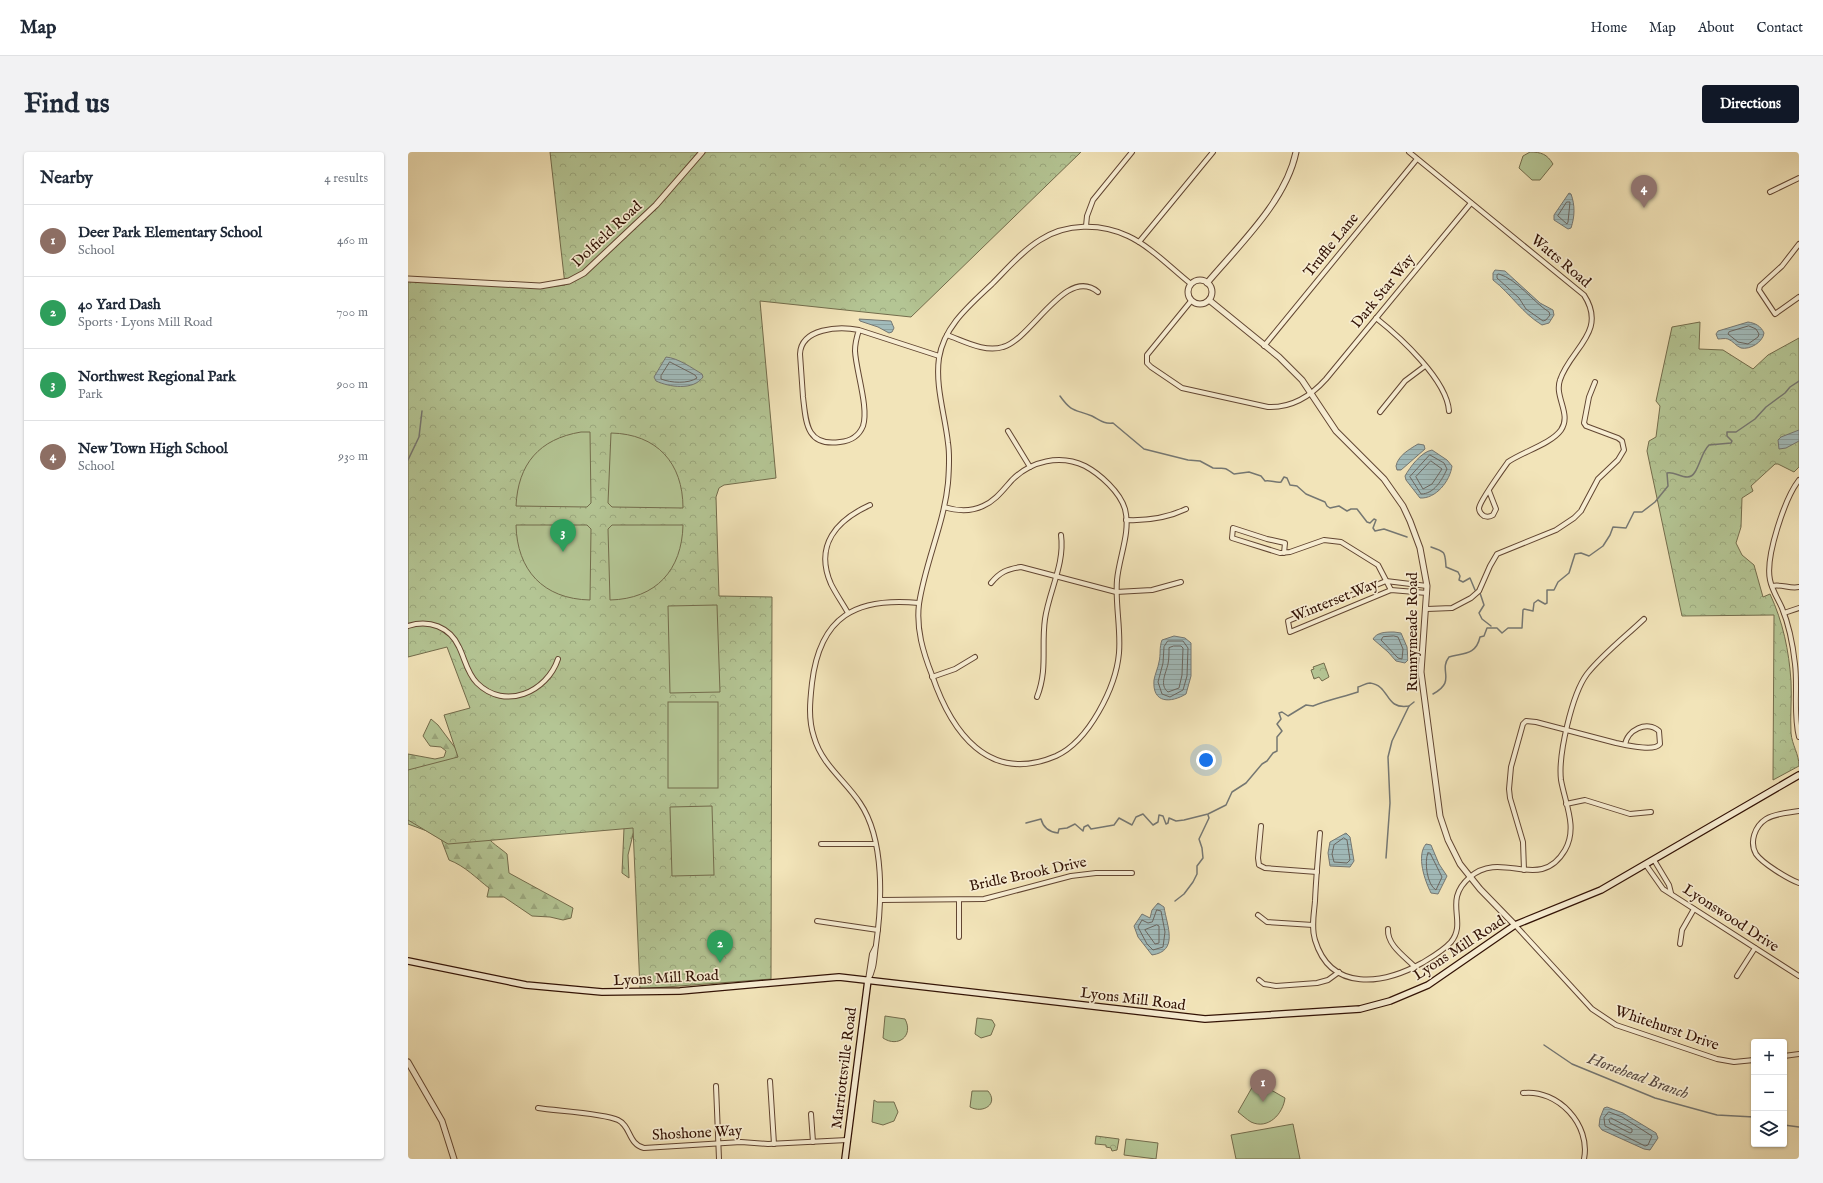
<!DOCTYPE html>
<html lang="en">
<head>
<meta charset="utf-8">
<style>
	body { margin:0; font-family:"IM FELL English",serif; background:#f2f2f3; color:#1f2937 }
	.controls { position:absolute; right:12px; bottom:12px; display:grid; overflow:hidden; border-radius:4px; box-shadow:0 1px 3px #0004 }
	.controls button { width:36px; height:36px; display:grid; place-items:center; padding:0; border:0; border-bottom:1px solid #e0e1e3; background:#fff; color:#1f2937; font:20px sans-serif }
	.you { position:absolute; left:798px; top:608px; width:14px; height:14px; margin:-10px; border:3px solid #fff; border-radius:50%; background:#1a73e8; box-shadow:0 0 0 6px #1a73e833 }
	.badge { display:grid; place-items:center; width:26px; height:26px; border-radius:50%; background:#111827; color:#fff; font-size:13px; font-weight:700 }
	.pin { position:absolute; translate:-50% -33px; filter:drop-shadow(0 1px 2px #0008) }
	.pin::after { content:''; position:absolute; top:21px; width:14px; height:12px; background:inherit; clip-path:polygon(0 0,100% 0,50% 100%) }
	.list { margin:0; padding:0; list-style:none }
	h2 { display:flex; justify-content:space-between; align-items:center; height:52px; margin:0; padding:0 16px; font-size:17px }
	h2 small { font-size:13px; font-weight:400; color:#747a83 }
	.list li { display:grid; grid-template-columns:26px 1fr auto; gap:12px; align-items:center; box-sizing:border-box; height:72px; padding:0 16px; border-top:1px solid #e0e1e3 }
	.list b { display:block; font-size:15px; white-space:nowrap }
	.list p { margin:0; font-size:13px; white-space:nowrap; color:#747a83 }
	.list em { font-size:13px; font-style:normal; color:#747a83 }
	.icon { flex:none; width:22px; height:22px; fill:none; stroke:currentColor; stroke-width:2; stroke-linecap:round; stroke-linejoin:round }
	.map { position:relative; flex:none; width:1391px; height:1007px; overflow:hidden; border-radius:4px }
	header { display:flex; align-items:center; gap:24px; box-sizing:border-box; height:56px; padding:0 20px; background:#fff; border-bottom:1px solid #e0e1e3 }
	header strong { font-size:19px }
	nav { display:flex; gap:22px; margin-inline-start:auto; font-size:14px }
	.intro { display:flex; align-items:center; justify-content:space-between; box-sizing:border-box; height:96px; padding:0 24px }
	h1 { margin:0; font-size:28px }
	.button { padding:10px 18px; border-radius:4px; background:#111827; color:#fff; font-size:14px; font-weight:700 }
	main { display:flex; gap:24px; padding:0 24px }
	aside { flex:1; background:#fff; border-radius:4px; box-shadow:0 1px 3px #0004 }
	.map>svg:first-child { display:block }
</style>
</head>
<body>
<header>
<strong>Map</strong>
<nav><a>Home</a><a>Map</a><a>About</a><a>Contact</a></nav>
</header>
<div class="intro"><h1>Find us</h1><a class="button">Directions</a></div>
<main>
<aside>
<h2>Nearby<small>4 results</small></h2>
<ul class="list">
<li><span class="badge" style="background:#8d6e63">1</span><div><b>Deer Park Elementary School</b><p>School</p></div><em>460 m</em></li>
<li><span class="badge" style="background:#2e9e5b">2</span><div><b>40 Yard Dash</b><p>Sports · Lyons Mill Road</p></div><em>700 m</em></li>
<li><span class="badge" style="background:#2e9e5b">3</span><div><b>Northwest Regional Park</b><p>Park</p></div><em>900 m</em></li>
<li><span class="badge" style="background:#8d6e63">4</span><div><b>New Town High School</b><p>School</p></div><em>930 m</em></li>
</ul>
</aside>
<div class="map">
<svg width="1391" height="1007" viewBox="0 0 1391 1007">
	<defs>
		<pattern id="forest-firs" width="22" height="20" patternUnits="userSpaceOnUse"><rect width="22" height="20" fill="#b4c594"/><path d="M5 1l3.5 6h-7zM16 11l3.5 6h-7z" fill="#9ba87e"/></pattern>
		<pattern id="park-crowns" width="20" height="18" patternUnits="userSpaceOnUse"><rect width="20" height="18" fill="#b4c594"/><path d="M2 6a3 3 0 1 1 6 0M12 15a3 3 0 1 1 6 0" fill="none" stroke="#9ba87e"/></pattern>
		<pattern id="water-rules" width="6" height="5" patternUnits="userSpaceOnUse"><rect width="6" height="5" fill="#a1bbbb"/><path d="M0 2.5h6" fill="none" stroke="#8ba09f"/></pattern>
	</defs>
	<rect width="100%" height="100%" fill="#f2e4b9"/>
	<filter id="stains"><feTurbulence type="fractalNoise" baseFrequency=".005" numOctaves="4"/><feColorMatrix values="0 0 0 0 .2 0 0 0 0 .09 0 0 0 0 .02 0 0 0 .5 -.17"/></filter>
	<radialGradient id="worn" r=".72"><stop offset=".6" stop-color="#630" stop-opacity="0"/><stop offset="1" stop-color="#630" stop-opacity=".3"/></radialGradient>
	<!-- forest -->
	<path fill="url(#forest-firs)" stroke="#736c4c" d="M23,567l7,6 18,24 180,73 -8,33 1,23 -7,-5 2,-45 -139,6c6,9 14,13 22,20l2,19 64,35 -2,10 -8,2 -13,-3 -18,-1 -28,-19h-17l2,-9c-13,-10 -24,-22 -40,-28l-8,-21 -14,-8 -19,-7v-70l27,5 9,-2 2,-6 -5,-4 -11,-1 -7,-10z"/>
	<!-- park -->
	<g fill="url(#park-crowns)" stroke="#736c4c">
		<polygon points="142,0 673,0 503,165 352,149 368,326 316,333 311,336 308,345 311,444 364,445 363,827 232,837 225,676 40,692 0,668 0,618 50,605 36,563 62,556 39,495 0,505 0,129 133,136 157,133"/>
		<path d="M1292,170l-1,27 24,1 30,19 15,-14 31,-17v129l-5,5 -16,-8h-3l-24,22 2,5 -11,7 -1,29 -5,16 6,12 12,10 9,32 7,-3c13,28 19,57 21,87 1,17 -1,35 0,52 1,12 8,21 8,33l-26,14 1,-165 -92,1 -35,-165 2,-10 7,-4 4,-31 -4,-5 16,-74z"/>
		<polygon points="916,511 921,525 914,529 911,525 906,527 903,518 906,517 905,515"/>
		<polygon points="688,984 711,987 709,998 704,999 703,996 698,995 698,993 687,992"/>
	</g>
	<!-- garden -->
	<g fill="#b4c594" stroke="#736c4c">
		<path d="M1122,0c11,0 17,2 23,12l-13,16h-8l-13,-12 4,-12z"/>
		<path d="M173,280h9l1,71 -4,4 -71,-1c2,-42 23,-67 65,-74z"/>
		<path d="M203,281c46,1 72,30 72,75l-71,-1 -4,-4z"/>
		<path d="M108,373h71l4,4 -1,71c-47,-1 -73,-30 -74,-75z"/>
		<path d="M204,373h71c-1,45 -27,74 -73,75l-2,-71z"/>
		<polygon points="309,453 312,540 262,541 260,454"/>
		<rect x="260" y="550" width="50" height="86"/>
		<polygon points="304,654 306,723 264,724 262,655"/>
		<path d="M477,864l20,3c9,17 -7,29 -22,19z"/>
		<polygon points="569,866 584,868 587,873 583,883 573,886 567,882"/>
		<path d="M851,931l26,15c-2,16 -17,32 -34,24 -5,-3 -9,-7 -13,-10l16,-28z"/>
		<path d="M564,939h16c11,13 -5,23 -18,16z"/>
		<polygon points="466,948 469,950 486,950 490,960 486,969 475,973 464,970"/>
		<polygon points="885,972 892,1007 828,1007 823,983"/>
		<polygon points="718,987 750,991 748,1007 716,1003"/>
	</g>
	<!-- water -->
	<g fill="url(#water-rules)" stroke="#757772">
		<path d="M1161,41l2,1c4,11 4,22 0,34l-3,1 -14,-9v-5z"/>
		<path d="M1087,118l10,1 35,32 13,7 1,5 -5,8 -7,2c-20,-12 -31,-31 -49,-45v-7z"/>
		<polygon points="451,167 483,169 486,176 484,180 481,181 470,175 452,169"/>
		<path d="M1340,170c7,1 13,4 16,11 -1,9 -14,17 -23,15 -5,-2 -8,-7 -13,-9 -3,-1 -7,0 -10,0l-2,-5 2,-3z"/>
		<path d="M258,205c12,1 26,11 36,17l1,3c-10,14 -34,10 -47,4l-2,-4z"/>
		<polygon points="1391,278 1391,289 1378,296 1371,297 1370,288 1373,285"/>
		<path d="M1010,292l6,1 1,4 -24,21h-4l-1,-4c2,-10 12,-16 22,-22z"/>
		<path d="M1024,298l15,10 5,6c-2,15 -16,33 -32,32l-14,-18 -1,-4c5,-9 16,-24 27,-26z"/>
		<path d="M986,480l7,1 6,14 1,13 -3,3 -9,-2 -8,-9 -15,-13c4,-7 13,-7 21,-7z"/>
		<path d="M766,484l11,2 6,5v33l-5,18c-15,9 -34,10 -32,-14 1,-6 4,-12 5,-18 2,-8 0,-14 3,-22z"/>
		<polygon points="938,681 942,685 946,709 942,715 922,714 920,701 922,690"/>
		<path d="M1018,692l5,1 8,19 8,12 -9,18 -7,-1c-6,-12 -15,-37 -5,-49z"/>
		<path d="M750,751l6,4c3,19 15,44 -12,48l-14,-18 -4,-11 8,-12 8,4 2,-8z"/>
		<polygon points="1199,955 1215,961 1248,981 1250,986 1242,998 1236,997 1194,978 1191,974 1192,966 1196,956"/>
	</g>
	<g fill="none" stroke-linecap="round" stroke-linejoin="round">
		<!-- shore -->
		<g stroke="#6a6660" stroke-width="1">
			<polygon points="1159,50 1162,50 1160,70 1159,72 1150,64"/>
			<path d="M1091,122c18,5 34,28 50,38l1,3 -4,5 -3,1 -17,-12 -7,-11 -22,-20v-3z"/>
			<polygon points="1341,174 1348,177 1351,182 1350,185 1340,192 1330,190 1320,182 1321,180"/>
			<path d="M262,210l25,13 2,3c-9,6 -26,5 -36,1v-3z"/>
			<path d="M1022,303l14,8 3,6c-5,11 -13,25 -26,25l-11,-17z"/>
			<polygon points="1023,309 1034,317 1024,332 1015,337 1008,325"/>
			<polygon points="986,484 990,485 995,497 994,507 990,506 973,488 975,485"/>
			<polygon points="760,489 775,489 780,496 779,524 775,538 762,545 754,542 750,530 755,511 756,495"/>
			<path d="M766,494h7l2,2 -1,27 -3,13 -11,4c-9,-7 -2,-19 0,-28 1,-5 1,-11 1,-16z"/>
			<polygon points="936,686 939,688 942,708 939,711 926,710 924,702 926,693"/>
			<path d="M1020,701h2l12,24 -6,13c-9,-5 -12,-29 -8,-37z"/>
			<polygon points="749,758 753,759 757,780 755,795 745,798 739,792 730,775 734,768 740,771 744,770"/>
			<polygon points="749,773 751,774 751,791 747,792 737,778"/>
			<polygon points="1201,960 1214,965 1244,984 1240,993 1237,994 1197,974 1196,966"/>
			<polygon points="1203,966 1224,977 1224,980 1222,981 1202,971 1201,968"/>
		</g>
		<!-- stream -->
		<g stroke="#757772" stroke-width="1.5">
			<path d="M652,244c12,17 15,13 32,20 8,4 11,8 21,7l31,26 44,11 12,1 13,7c14,1 9,-2 21,6l15,-2 12,4 4,5c6,-1 11,2 16,1l3,-5 3,1 3,7 7,1 9,8 19,8 2,4 3,2 9,-2 8,5 4,-2h6l10,13 3,1 4,-4 2,1 -3,8 2,3 9,-2 23,8"/>
			<polyline points="0,308 11,285 14,259"/>
			<path d="M1023,395c15,5 14,5 15,20l12,5 2,4 -1,4 4,2 7,-4 5,12"/>
			<polyline points="1072,441 1076,453 1071,461 1074,467 1083,474"/>
			<path d="M1025,542c24,-13 5,-23 16,-37 15,-4 27,-2 31,-20l4,-1 3,-8h10l5,5 6,-5h14l1,-18 1,-1 9,2 1,-8 4,-3 7,4 2,-1v-13h7l4,-8 11,-9 6,-19 6,-1 8,3 14,-10 7,-11 3,-8 13,1 8,-16h8l13,-10 13,-16 -1,-13c8,-3 21,11 28,-1 5,-8 7,-20 14,-27l22,-2 1,-2 -5,-5v-4h9l19,-13 11,-12 19,-14 5,-6 9,-6"/>
			<path d="M618,671l15,-4c2,8 8,13 17,14l1,-4 8,-1 8,-4 8,7 1,-4 4,-2 3,4 23,-4 5,-7 13,7 4,-8 7,-3 10,11 5,-3 1,-7 4,1 3,8 2,-1 1,-5 7,3 8,-1 24,-6 18,-9 6,-13 14,-9 16,-19 5,-3 6,-8 4,-2v-14l5,-6 -5,-7 4,-5 -2,-6 3,-1 6,4 18,-11 7,1c14,-6 30,-9 45,-14v-5c4,-1 8,-4 12,-4 21,3 14,27 39,23l5,-4"/>
			<polyline points="978,706 982,651 980,605 984,589 1001,554"/>
			<polyline points="767,749 776,742 785,730 789,722 789,714 795,706 794,696 791,687 801,666 800,663"/>
			<polyline points="1136,893 1164,912 1247,946 1309,963 1346,965"/>
			<polyline points="1376,973 1391,975"/>
		</g>
		<defs>
			<g id="minor">
				<path d="M1001,0l175,143c24,37 -14,54 -24,85 -6,17 12,34 1,50 -10,14 -39,22 -53,32 -5,7 -28,39 -29,46 0,3 2,6 5,8 3,1 6,1 9,-1l3,-6 -7,-18"/>
				<polyline points="1362,40 1391,26"/>
				<polyline points="678,74 679,64 685,48 724,0"/>
				<polyline points="731,90 805,0"/>
				<polyline points="1391,92 1374,114 1352,134 1351,138 1367,162 1391,145"/>
				<path d="M783,149l-44,54v8l4,4 31,21 86,19c24,1 42,-10 58,-28l145,-176"/>
				<path d="M968,166c24,19 71,62 73,93"/>
				<path d="M451,178c-2,6 -4,13 -4,21 1,20 14,57 8,75 -4,10 -13,15 -23,16 -34,5 -34,-20 -37,-45 -1,-14 -2,-29 -3,-43 1,-26 39,-28 59,-24l80,26"/>
				<path d="M539,183c17,6 38,18 56,12 29,-8 63,-82 95,-55"/>
				<polyline points="856,194 1009,7"/>
				<polyline points="972,260 997,229 1017,214"/>
				<polyline points="600,279 622,315"/>
				<path d="M1391,328c-14,18 -34,77 -29,100 2,10 8,19 12,28 7,17 11,38 13,56 3,24 -2,50 4,73"/>
				<path d="M536,355c13,4 26,5 39,-1 12,-5 20,-16 29,-26 19,-19 48,-26 73,-14 15,8 35,26 40,43 6,23 -6,48 -8,71 -2,24 4,48 2,73 -3,34 -30,88 -63,103 -68,29 -105,-25 -124,-81 -9,-23 -16,-46 -13,-71 6,-41 25,-80 29,-121 1,-13 2,-27 0,-40 -3,-28 -13,-57 -9,-85 5,-32 31,-53 53,-74 15,-15 30,-33 48,-44 26,-17 61,-17 88,-4 22,10 44,33 63,48"/>
				<path d="M718,368c22,1 41,-2 60,-11"/>
				<polyline points="876,401 877,391 859,387 825,376 824,386 872,401 882,400 916,388 933,390 970,413 983,438"/>
				<path d="M583,431c9,-11 16,-14 30,-16l95,25 36,-2 29,-8"/>
				<path d="M1364,434c10,-2 18,3 27,1"/>
				<polyline points="1019,441 983,438 882,480 880,469 978,429 1019,434"/>
				<polyline points="1019,457 1044,456 1063,446 1071,439 1082,414 1089,402 1148,378 1166,366 1173,359 1190,327 1210,308 1216,298 1214,289 1210,286 1178,274 1176,271 1181,245 1187,230"/>
				<path d="M440,461c-5,-9 -12,-19 -17,-29 -17,-39 6,-64 39,-79"/>
				<polyline points="1376,461 1391,456"/>
				<path d="M0,474c21,-7 42,1 51,21 6,12 8,26 18,36 28,28 70,9 81,-24"/>
				<polyline points="524,525 547,517 567,505"/>
				<path d="M629,545c11,-28 4,-50 8,-78 4,-28 20,-55 16,-84"/>
				<polyline points="1158,652 1177,648 1222,662 1243,660"/>
				<path d="M1391,659c-11,2 -23,2 -33,8 -11,7 -17,23 -10,35 6,9 32,25 43,29"/>
				<polyline points="853,674 850,706 851,713 857,716 909,720"/>
				<path d="M912,681c-2,23 -4,45 -5,68 -1,13 -4,26 0,39 16,53 69,44 107,23 10,-6 21,-12 29,-21 17,-21 -9,-41 19,-65 32,-28 70,16 95,-27 13,-22 0,-47 -4,-70 -3,-25 11,-86 26,-106 16,-20 38,-37 57,-55"/>
				<polyline points="413,692 467,692"/>
				<polyline points="1246,708 1261,733 1263,741"/>
				<polyline points="1238,713 1255,737 1391,824"/>
				<path d="M1116,718l-1,-28 -13,-44 -1,-9 2,-22 12,-43 3,-3 10,1 80,21c10,2 38,9 44,1l-1,-13c-12,-11 -32,-1 -34,14"/>
				<polyline points="473,748 576,747 663,724 688,721 724,721"/>
				<polyline points="551,748 551,785"/>
				<polyline points="850,763 859,770 905,773"/>
				<polyline points="409,769 470,778"/>
				<polyline points="1107,773 1184,857 1208,873 1309,907 1326,910 1346,908"/>
				<path d="M980,777c-1,16 16,27 27,38"/>
				<polyline points="1272,792 1274,778 1286,757"/>
				<polyline points="1329,824 1347,796"/>
				<path d="M460,828c7,-12 6,-22 8,-35 6,-42 9,-105 -16,-142 -15,-23 -38,-38 -46,-66 -6,-18 -4,-36 -2,-54 8,-67 44,-86 107,-80"/>
				<polyline points="460,828 464,802 467,796"/>
				<polyline points="851,828 856,832 868,834 909,831 920,828 931,820"/>
				<polyline points="1376,904 1391,902"/>
				<polyline points="362,929 366,992"/>
				<polyline points="308,934 311,1007"/>
				<path d="M1115,941c35,-4 68,32 61,66"/>
				<path d="M130,956c19,3 65,5 80,12 13,6 10,24 26,28l97,-6 27,2 79,-4"/>
				<polyline points="403,962 405,990"/>
			</g>
			<g id="tertiary">
				<polyline points="0,127 132,134 161,129 176,121 248,53 294,0"/>
				<circle cx="792" cy="140" r="12"/>
				<path d="M799,131c32,-38 79,-82 89,-131"/>
				<polyline points="801,148 871,205 894,228 928,279 976,327 995,354 1002,369 1012,396 1019,434 1013,520 1032,664 1040,688 1052,712 1072,737 1107,773"/>
				<polyline points="0,910 34,969 46,1007"/>
			</g>
			<g id="secondary">
				<polyline points="0,809 118,833 194,840 272,839 431,825 797,867 952,857 982,849 1020,833 1107,773 1193,738 1391,623"/>
				<polyline points="437,1007 460,828"/>
			</g>
		</defs>
		<!-- minor casing -->
		<use href="#minor" stroke="#624632" stroke-width="6"/>
		<!-- tertiary casing -->
		<use href="#tertiary" stroke="#624632" stroke-width="7"/>
		<!-- secondary casing -->
		<use href="#secondary" stroke="#321205" stroke-width="8"/>
		<!-- minor -->
		<use href="#minor" stroke="#f7edd2" stroke-width="4"/>
		<!-- tertiary -->
		<use href="#tertiary" stroke="#f7edd2" stroke-width="5"/>
		<!-- secondary -->
		<use href="#secondary" stroke="#f7edd2" stroke-width="5.5"/>
	</g>
	<g text-anchor="middle" dominant-baseline="central" stroke-width="3.5" stroke-linejoin="round" paint-order="stroke">
		<!-- street labels -->
		<g font-size="15" fill="#321205" stroke="#f7edd2">
			<text transform="translate(199 82) rotate(-43)">Dolfield Road</text>
			<text transform="translate(923 93) rotate(-51)">Truffle Lane</text>
			<text transform="translate(1153 109) rotate(40)">Watts Road</text>
			<text transform="translate(975 139) rotate(-51)">Dark Star Way</text>
			<text transform="translate(927 448) rotate(-22)">Winterset Way</text>
			<text transform="translate(1004 480) rotate(-90)">Runnymeade Road</text>
			<text transform="translate(620 722) rotate(-12)">Bridle Brook Drive</text>
			<text transform="translate(1323 766) rotate(33)">Lyonswood Drive</text>
			<text transform="translate(1051 796) rotate(-33)">Lyons Mill Road</text>
			<text transform="translate(258 826) rotate(-3)">Lyons Mill Road</text>
			<text transform="translate(725 847) rotate(7)">Lyons Mill Road</text>
			<text transform="translate(1259 876) rotate(19)">Whitehurst Drive</text>
			<text transform="translate(436 916) rotate(-83)">Marriottsville Road</text>
			<text transform="translate(289 981) rotate(-3)">Shoshone Way</text>
		</g>
		<!-- water labels -->
		<g font-size="16" font-style="italic" fill="#594d45" stroke="#f7edd2">
			<text transform="translate(1230 925) rotate(20)">Horsehead Branch</text>
		</g>
	</g>
	<rect width="100%" height="100%" filter="url(#stains)"/>
	<rect width="100%" height="100%" fill="url(#worn)"/>
</svg>
<div class="controls">
<button>+</button>
<button>−</button>
<button><svg class="icon" aria-label="layers" viewBox="0 0 24 24"><path d="M12 4l9 5-9 5-9-5zM3 14l9 5 9-5"/></svg></button>
</div>
<div class="you"></div>
<div class="pin badge" style="left:855px;top:950px;background:#8d6e63">1</div>
<div class="pin badge" style="left:312px;top:811px;background:#2e9e5b">2</div>
<div class="pin badge" style="left:155px;top:400px;background:#2e9e5b">3</div>
<div class="pin badge" style="left:1236px;top:56px;background:#8d6e63">4</div>
</div>
</main>
</body>
</html>
